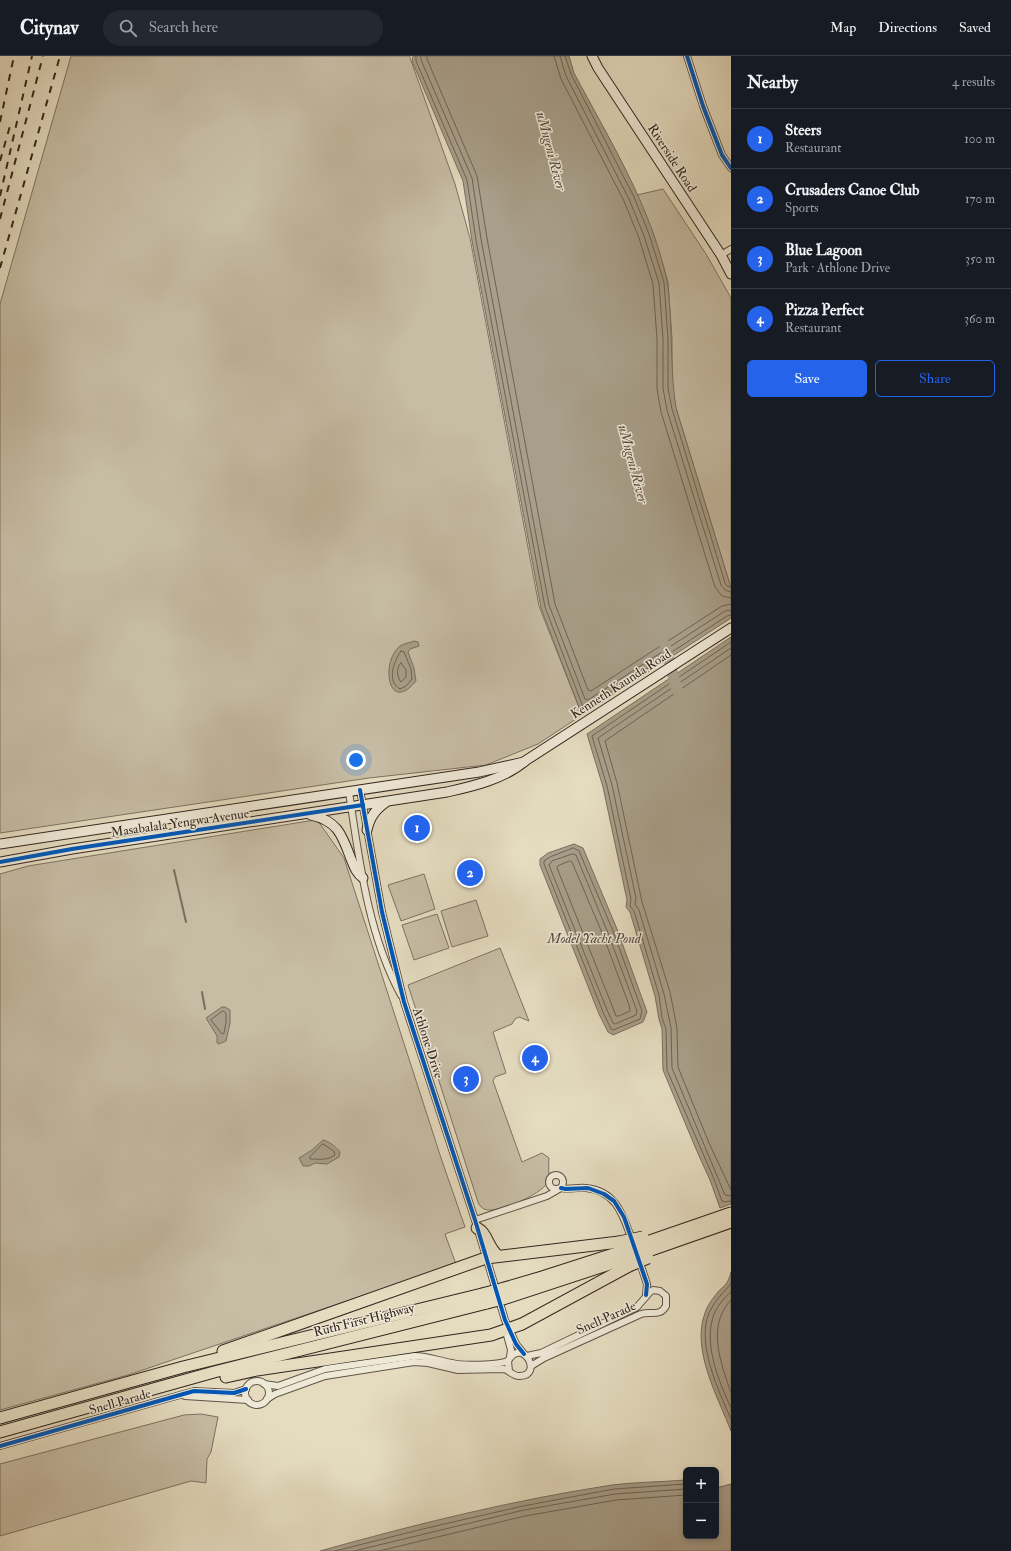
<!DOCTYPE html>
<html lang="en">
<head>
<meta charset="utf-8">
<style>
	body { margin:0; font-family:"IM FELL Double Pica",serif; background:#242831; color:#f1f3f6 }
	.controls { position:absolute; right:12px; bottom:12px; display:grid; overflow:hidden; border-radius:6px; box-shadow:0 2px 6px #0003 }
	.controls button { width:36px; height:36px; display:grid; place-items:center; padding:0; border:0; border-bottom:1px solid #363941; background:#171b24; color:#f1f3f6; font:20px sans-serif }
	.you { position:absolute; left:356px; top:704px; width:14px; height:14px; margin:-10px; border:3px solid #fff; border-radius:50%; background:#1a73e8; box-shadow:0 0 0 6px #1a73e833 }
	.badge { display:grid; place-items:center; width:26px; height:26px; border-radius:50%; background:#2563eb; color:#fff; font-size:13px; font-weight:700 }
	.pin { position:absolute; translate:-50% -50%; border:2px solid #fff; box-shadow:0 1px 4px #0006 }
	.list { margin:0; padding:0; list-style:none }
	h2 { display:flex; justify-content:space-between; align-items:center; height:52px; margin:0; padding:0 16px; font-size:17px }
	h2 small { font-size:13px; font-weight:400; color:#9ea1a6 }
	.list li { display:grid; grid-template-columns:26px 1fr auto; gap:12px; align-items:center; box-sizing:border-box; height:60px; padding:0 16px; border-top:1px solid #363941 }
	.list b { display:block; font-size:15px; white-space:nowrap }
	.list p { margin:0; font-size:13px; white-space:nowrap; color:#9ea1a6 }
	.list em { font-size:13px; font-style:normal; color:#9ea1a6 }
	.actions { display:flex; gap:8px; padding:12px 16px }
	.actions a { flex:1; padding:9px 0; border:1px solid #2563eb; border-radius:6px; text-align:center; font-size:14px; color:#2563eb }
	.actions .main { background:#2563eb; color:#fff }
	.icon { flex:none; width:22px; height:22px; fill:none; stroke:currentColor; stroke-width:2; stroke-linecap:round; stroke-linejoin:round }
	.map { position:relative; flex:none; width:731px; height:1495px; overflow:hidden }
	header { display:flex; align-items:center; gap:24px; box-sizing:border-box; height:56px; padding:0 20px; background:#171b24; border-bottom:1px solid #363941 }
	header strong { font-size:19px }
	nav { display:flex; gap:22px; margin-inline-start:auto; font-size:14px }
	.search { width:280px; height:36px; background:#242831; display:flex; align-items:center; gap:10px; box-sizing:border-box; padding:0 14px; border-radius:22px; color:#9ea1a6; font-size:15px }
	main { display:flex }
	aside { flex:1; background:#171b24 }
	.map>svg:first-child { display:block }
</style>
</head>
<body>
<header>
<strong>Citynav</strong>
<div class="search"><svg class="icon" aria-label="search" viewBox="0 0 24 24"><circle cx="10" cy="10" r="6"/><path d="M15 15l6 6"/></svg>Search here</div>
<nav><a>Map</a><a>Directions</a><a>Saved</a></nav>
</header>
<main>
<div class="map">
<svg width="731" height="1495" viewBox="0 0 731 1495">
	<rect width="100%" height="100%" fill="#e5dcc0"/>
	<filter id="stains"><feTurbulence type="fractalNoise" baseFrequency=".005" numOctaves="4"/><feColorMatrix values="0 0 0 0 .2 0 0 0 0 .09 0 0 0 0 .02 0 0 0 .5 -.17"/></filter>
	<radialGradient id="worn" r=".72"><stop offset=".6" stop-color="#630" stop-opacity="0"/><stop offset="1" stop-color="#630" stop-opacity=".3"/></radialGradient>
	<!-- green -->
	<g fill="#c7bda5" stroke="#7d7262">
		<polygon points="71,0 410,0 410,2 455,128 470,182 539,550 582,659 538,688 486,709 369,722 0,777 0,248"/>
		<polygon points="663,133 706,198 731,242 731,532 676,352 672,331 672,283 668,226 653,177 637,139"/>
		<polygon points="315,764 318,765 344,802 442,1105 465,1171 445,1178 456,1208 128,1319 0,1354 0,818 28,810"/>
		<polygon points="424,818 435,853 401,865 388,829"/>
		<polygon points="476,844 488,880 452,891 441,855"/>
		<polygon points="437,858 449,892 414,904 402,869"/>
		<path d="M500,892l29,73 -10,-4 -4,2 -3,5 -19,8 13,41 -11,4 -2,4 29,81 20,-9 7,5c-1,7 1,18 -2,25 -5,11 -52,32 -63,26 -4,-2 -6,-6 -7,-10l-69,-214z"/>
		<polygon points="201,1358 218,1361 211,1396 207,1403 206,1427 191,1425 0,1480 0,1408 184,1359"/>
	</g>
	<!-- water -->
	<g fill="#a89e89" stroke="#796e5f">
		<path d="M413,0h156l5,17c35,66 77,133 93,208 2,9 2,20 3,30 2,32 1,65 6,97l55,180v30l-149,97 -41,-107 -69,-367 -9,-60 -51,-120z"/>
		<polygon points="731,581 731,1148 720,1152 710,1124 696,1093 663,1014 662,973 659,963 655,940 630,856 626,851 627,844 603,731 587,678"/>
		<path d="M414,585l4,1 1,4 -9,3 -2,3 6,16 2,13c-28,34 -36,-19 -16,-35 4,-3 10,-3 14,-5z"/>
		<polygon points="574,788 583,792 617,873 647,956 643,966 613,979 608,976 599,958 540,809 540,803 548,797"/>
		<polygon points="222,951 225,951 230,954 230,967 226,985 219,988 217,987 217,980 206,962"/>
		<path d="M323,1084c6,1 13,7 17,12l-1,5 -12,7 -12,-1 -6,3h-6l-4,-8 13,-8z"/>
		<path d="M731,1216v159c-13,-34 -40,-81 -26,-118 2,-7 8,-15 13,-21 2,-3 6,-5 8,-8 3,-4 4,-8 5,-12z"/>
		<path d="M685,1424h1v56h30v-48l15,-4v67h-411c96,-27 194,-51 292,-66 24,-3 49,-3 73,-5z"/>
	</g>
	<g fill="none" stroke-linecap="round" stroke-linejoin="round">
		<!-- shore -->
		<g stroke="#6e6254" stroke-width="1">
			<polyline points="416,0 416,5 467,124 476,184 545,551 583,651 586,652 727,560 731,559"/>
			<polyline points="421,0 421,4 472,122 481,183 549,549 585,643 588,644 725,555 731,554"/>
			<polyline points="427,0 427,3 477,120 487,182 555,548 588,634 591,635 722,550 731,548"/>
			<polyline points="554,0 561,23 624,145 639,182 653,228 657,283 657,333 661,356 715,531 722,540 731,542"/>
			<polyline points="560,0 566,20 629,143 644,180 659,227 663,283 663,332 667,354 721,529 725,534 731,536"/>
			<polyline points="565,0 571,18 634,141 649,178 664,226 668,283 668,332 672,353 725,527 727,530 731,531"/>
			<polyline points="731,586 592,680 607,730 631,843 630,850 634,855 659,939 662,962 666,973 667,1014 714,1123 722,1145 724,1146 731,1145"/>
			<polyline points="731,592 598,682 612,729 636,842 635,848 639,854 664,938 671,972 672,1012 725,1139 731,1140"/>
			<path d="M401,595l3,1 7,17 1,10 -6,7 -6,3c-14,-8 -6,-28 1,-38z"/>
			<polyline points="731,599 605,685 617,727 642,846 670,936 677,972 678,1011 709,1087 731,1134"/>
			<path d="M401,607l5,7v7l-5,5 -1,-1c-3,-6 -4,-13 1,-18z"/>
			<polygon points="574,792 579,795 613,875 642,955 640,963 613,974 611,973 603,956 544,808 544,805 550,801"/>
			<polygon points="573,798 576,799 608,877 637,955 636,959 615,968 613,967 607,954 549,809 552,805"/>
			<polygon points="570,805 572,806 603,879 629,949 630,955 619,960 616,960 613,952 557,812 558,810"/>
			<polygon points="223,955 226,957 226,966 224,977 222,978 211,964"/>
			<path d="M323,1088l11,7 1,4c-8,6 -16,4 -25,4v-2z"/>
			<path d="M731,1227c-2,5 -7,7 -10,12 -5,5 -9,12 -12,18 -13,30 10,79 22,106"/>
			<path d="M731,1236c-7,6 -15,15 -18,25 -9,29 6,65 18,91"/>
			<path d="M731,1244c-25,26 -10,63 0,93"/>
			<polyline points="335,1495 427,1472 523,1450 614,1433 686,1428"/>
			<polyline points="354,1495 524,1454 615,1438 686,1433"/>
			<polyline points="379,1495 525,1460 616,1444 686,1439"/>
		</g>
		<!-- stream -->
		<g stroke="#796e5f" stroke-width="2">
			<polyline points="174,814 186,866"/>
			<polyline points="202,936 205,953"/>
		</g>
		<!-- river -->
		<polyline stroke="#a89e89" stroke-width="11" points="665,589 677,634"/>
		<defs>
			<g id="street">
				<polyline points="687,0 703,50 722,99 731,112"/>
				<polyline points="721,199 731,193"/>
				<polyline points="360,734 382,856 404,946 475,1164 505,1264 516,1288 524,1298"/>
				<path d="M349,736c10,67 19,143 52,203"/>
				<circle cx="556" cy="1126" r="7"/>
				<path d="M561,1132c8,2 16,-1 25,0 31,3 37,28 46,52"/>
				<polyline points="475,1164 547,1140 559,1133"/>
				<polyline points="639,1204 647,1228 646,1239"/>
				<polyline points="505,1272 511,1294 510,1301"/>
				<path d="M527,1300l14,-3 96,-46 13,-15 3,-2 7,1 6,5v10c-6,11 -15,5 -25,8l-97,44 -13,8"/>
				<circle cx="257" cy="1337" r="12"/>
				<path d="M264,1328l14,2 47,-17 90,-13c13,0 24,5 37,7 11,3 46,2 56,-2"/>
				<polyline points="185,1340 248,1344"/>
				<path d="M267,1343l8,-5 50,-18 89,-14 14,1 30,7 46,-1c6,2 10,8 16,7 24,-1 2,-40 -12,-15l1,10"/>
				<polyline points="0,1390 194,1335 234,1337 246,1333"/>
			</g>
			<g id="secondary">
				<polyline points="592,0 598,12 721,199 731,218"/>
				<path d="M311,759c27,6 31,20 40,44 3,7 5,14 12,19"/>
				<path d="M367,774c3,-13 8,-20 19,-28"/>
				<polyline points="0,788 479,716 524,706"/>
				<path d="M0,806l72,-13 375,-57c27,-6 57,-13 78,-31l206,-133"/>
			</g>
			<g id="highway">
				<path d="M477,1172c11,6 10,19 21,28"/>
				<polyline points="647,1186 731,1157"/>
				<polyline points="648,1195 731,1166"/>
				<polyline points="501,1233 542,1221 623,1195"/>
				<polyline points="503,1243 625,1203"/>
				<polyline points="223,1295 486,1202 619,1186"/>
				<polyline points="226,1321 257,1314 491,1279 522,1268 629,1210"/>
				<polyline points="0,1362 183,1311 482,1238"/>
				<polyline points="0,1376 214,1316 487,1247"/>
			</g>
		</defs>
		<!-- street casing -->
		<use href="#street" stroke="#605447" stroke-width="8"/>
		<!-- secondary casing -->
		<use href="#secondary" stroke="#33261f" stroke-width="11"/>
		<!-- highway casing -->
		<use href="#highway" stroke="#33261f" stroke-width="13"/>
		<!-- street -->
		<use href="#street" stroke="#eee8d6" stroke-width="6"/>
		<!-- secondary -->
		<use href="#secondary" stroke="#eee8d6" stroke-width="9"/>
		<!-- highway -->
		<use href="#highway" stroke="#e5dcc0" stroke-width="11"/>
		<!-- rail -->
		<g stroke="#33261f" stroke-width="2" stroke-dasharray="7 7" stroke-linecap="butt">
			<polyline points="0,66 14,0"/>
			<polyline points="0,105 10,70"/>
			<polyline points="0,140 32,0"/>
			<polyline points="0,163 43,0"/>
			<polyline points="0,212 60,0"/>
		</g>
		<defs>
			<g id="highway-bridge">
				<polyline points="619,1186 643,1181"/>
				<polyline points="623,1195 647,1186"/>
				<polyline points="625,1203 648,1195"/>
				<polyline points="629,1210 648,1202"/>
				<polyline points="482,1238 501,1233"/>
				<polyline points="487,1247 503,1243"/>
			</g>
		</defs>
		<!-- highway-bridge casing -->
		<use href="#highway-bridge" stroke="#33261f" stroke-width="13" stroke-linecap="butt"/>
		<!-- highway-bridge -->
		<use href="#highway-bridge" stroke="#e5dcc0" stroke-width="11"/>
		<defs>
			<g id="cycleway">
				<polyline points="687,0 703,50 722,99 731,112"/>
				<polyline points="360,734 382,856 404,946 475,1164 505,1264 516,1288 524,1298"/>
				<polyline points="0,806 72,793 363,749"/>
				<polyline points="561,1132 566,1133 588,1132 604,1138 614,1145 624,1161 647,1228 646,1239"/>
				<polyline points="0,1390 194,1335 234,1337 246,1333"/>
			</g>
		</defs>
		<!-- cycleway casing -->
		<use href="#cycleway" stroke="#eee8d6" stroke-width="6"/>
		<!-- cycleway -->
		<use href="#cycleway" stroke="#0057b8" stroke-width="4"/>
	</g>
	<g text-anchor="middle" dominant-baseline="central" stroke-width="3" stroke-linejoin="round" paint-order="stroke">
		<!-- street labels -->
		<g font-size="13" fill="#33261f" stroke="#eee8d6">
			<text transform="translate(672 102) rotate(57)">Riverside Road</text>
			<text transform="translate(621 628) rotate(-33)">Kenneth Kaunda Road</text>
			<text transform="translate(180 767) rotate(-8)">Masabalala Yengwa Avenue</text>
			<text transform="translate(428 987) rotate(72)">Athlone Drive</text>
			<text transform="translate(606 1262) rotate(-24)">Snell Parade</text>
			<text transform="translate(364 1264) rotate(-14)">Ruth First Highway</text>
			<text transform="translate(120 1346) rotate(-16)">Snell Parade</text>
		</g>
		<!-- water labels -->
		<g font-size="14" font-style="italic" fill="#564a3f" stroke="#eee8d6">
			<text transform="translate(551 95) rotate(75)">uMngeni River</text>
			<text transform="translate(633 408) rotate(75)">uMngeni River</text>
			<text x="594" y="882">Model Yacht Pond</text>
		</g>
	</g>
	<rect width="100%" height="100%" filter="url(#stains)"/>
	<rect width="100%" height="100%" fill="url(#worn)"/>
</svg>
<div class="controls">
<button>+</button>
<button>−</button>
</div>
<div class="you"></div>
<div class="pin badge" style="left:417px;top:772px">1</div>
<div class="pin badge" style="left:470px;top:817px">2</div>
<div class="pin badge" style="left:466px;top:1023px">3</div>
<div class="pin badge" style="left:535px;top:1002px">4</div>
</div>
<aside>
<h2>Nearby<small>4 results</small></h2>
<ul class="list">
<li><span class="badge">1</span><div><b>Steers</b><p>Restaurant</p></div><em>100 m</em></li>
<li><span class="badge">2</span><div><b>Crusaders Canoe Club</b><p>Sports</p></div><em>170 m</em></li>
<li><span class="badge">3</span><div><b>Blue Lagoon</b><p>Park · Athlone Drive</p></div><em>350 m</em></li>
<li><span class="badge">4</span><div><b>Pizza Perfect</b><p>Restaurant</p></div><em>360 m</em></li>
</ul>
<div class="actions"><a class="main">Save</a><a>Share</a></div>
</aside>
</main>
</body>
</html>
